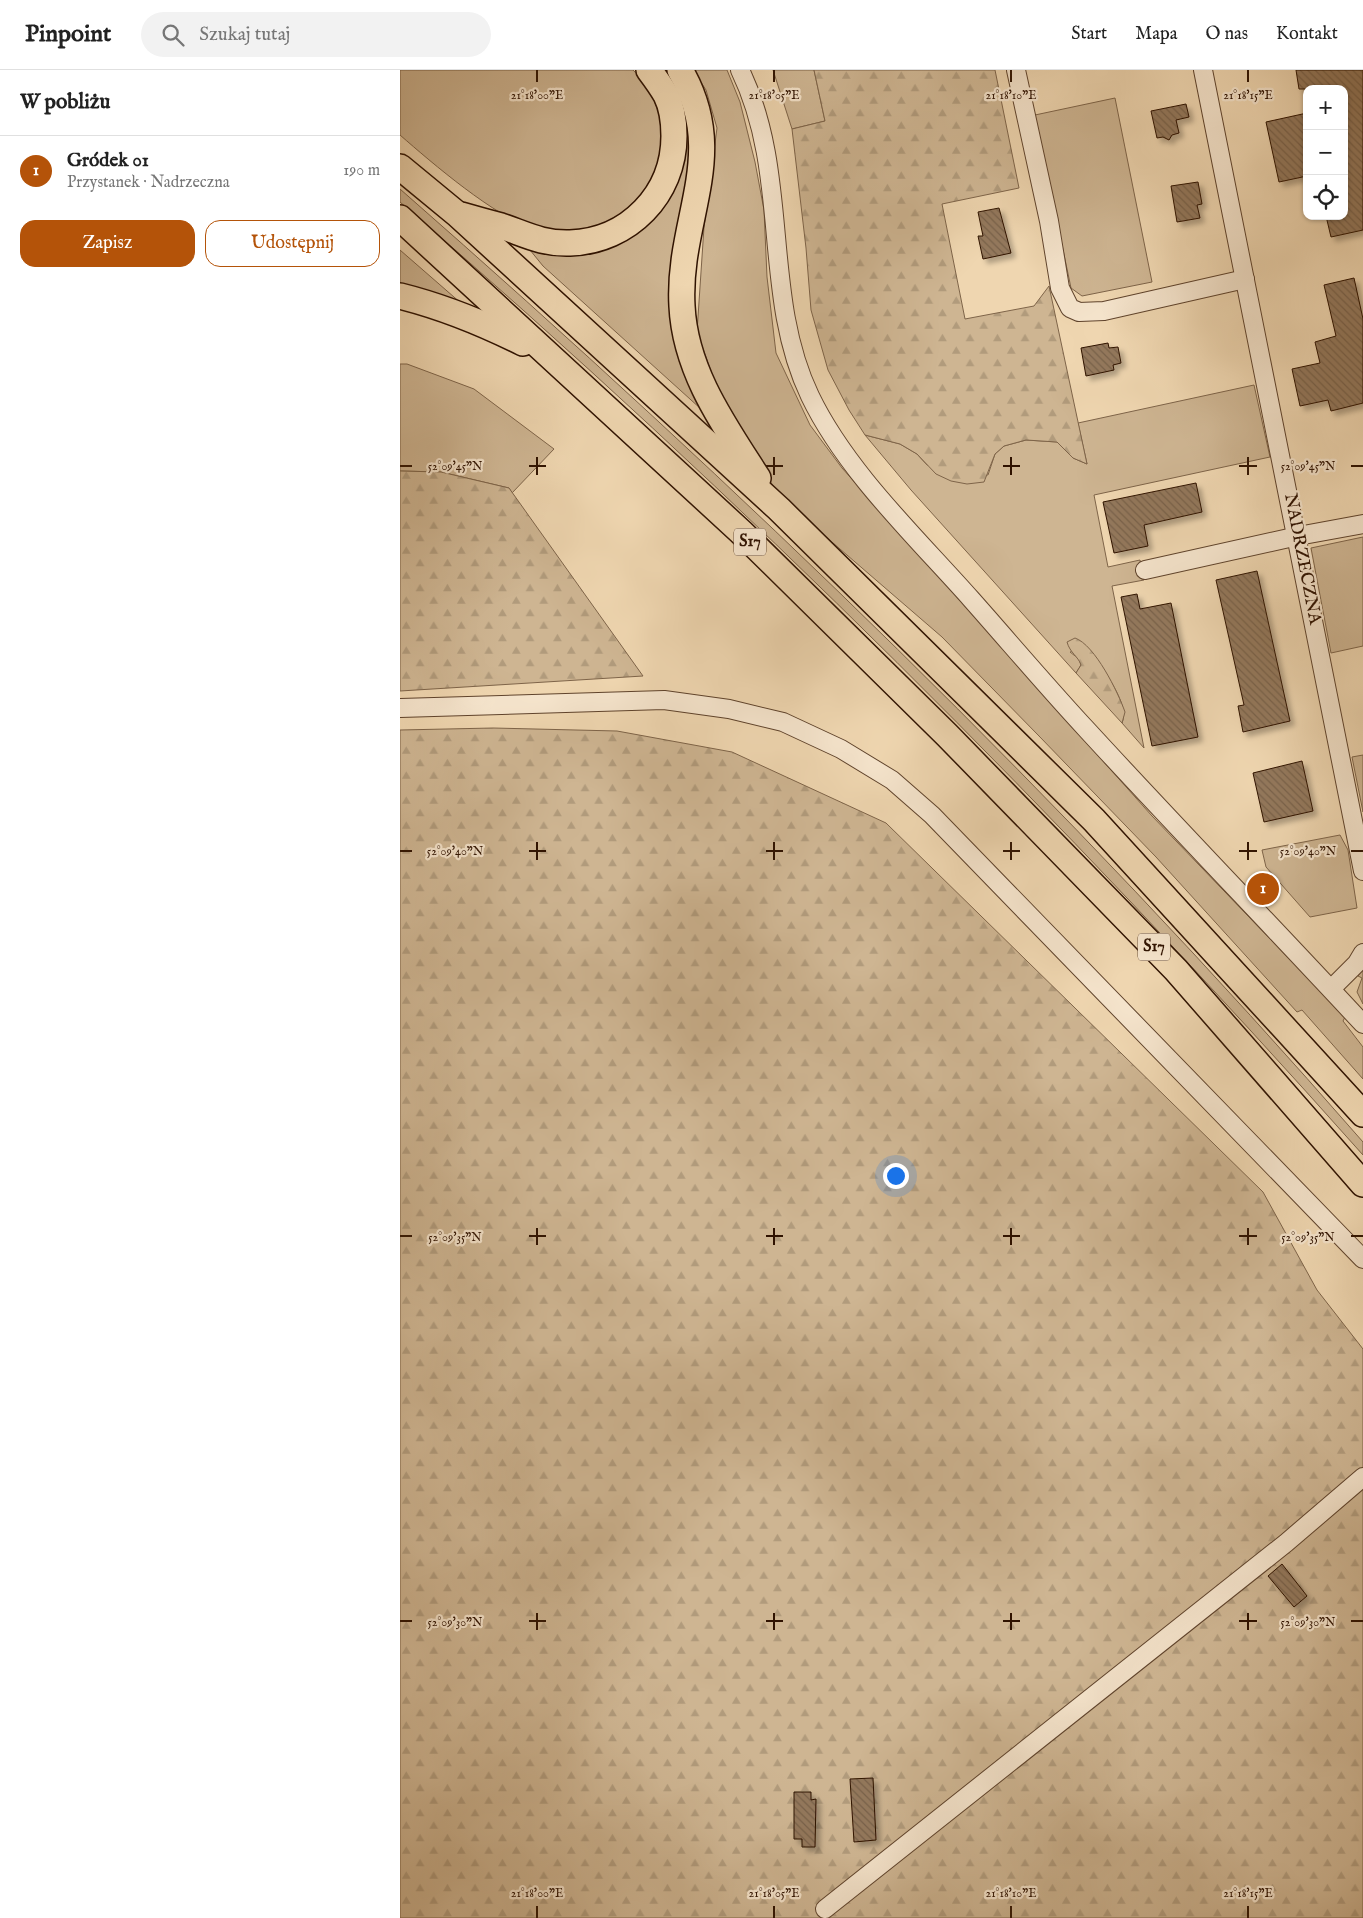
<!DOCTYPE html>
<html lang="pl">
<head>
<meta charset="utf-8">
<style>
	body { margin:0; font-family:"IM FELL English",serif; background:#f2f2f2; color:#222 }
	.controls { position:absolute; right:15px; top:15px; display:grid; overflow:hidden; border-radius:10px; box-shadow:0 1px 4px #0004 }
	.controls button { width:45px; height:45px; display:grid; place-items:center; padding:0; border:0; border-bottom:1px solid #e0e0e0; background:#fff; color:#222; font:25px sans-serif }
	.you { position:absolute; left:495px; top:1105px; width:18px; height:18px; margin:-12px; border:4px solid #fff; border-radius:50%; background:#1a73e8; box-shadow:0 0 0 8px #1a73e833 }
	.badge { display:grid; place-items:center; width:32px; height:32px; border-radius:50%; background:#b45309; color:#fff; font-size:16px; font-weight:700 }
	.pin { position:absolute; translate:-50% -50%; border:2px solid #fff; box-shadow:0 1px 5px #0006 }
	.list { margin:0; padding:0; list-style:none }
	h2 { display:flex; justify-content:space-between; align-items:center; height:65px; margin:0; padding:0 20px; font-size:21px }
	h2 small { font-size:16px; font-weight:400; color:#767676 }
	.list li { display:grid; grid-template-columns:32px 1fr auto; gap:15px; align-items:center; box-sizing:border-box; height:70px; padding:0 20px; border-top:1px solid #e0e0e0 }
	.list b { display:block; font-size:19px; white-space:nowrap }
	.list p { margin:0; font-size:16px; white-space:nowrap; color:#767676 }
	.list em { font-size:16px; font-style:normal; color:#767676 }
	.actions { display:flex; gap:10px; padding:15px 20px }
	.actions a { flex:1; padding:11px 0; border:1px solid #b45309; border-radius:15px; text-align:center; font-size:18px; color:#b45309 }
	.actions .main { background:#b45309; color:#fff }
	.icon { flex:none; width:28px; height:28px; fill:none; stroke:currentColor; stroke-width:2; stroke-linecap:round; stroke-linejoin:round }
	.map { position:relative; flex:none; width:963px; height:1848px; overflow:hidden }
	header { display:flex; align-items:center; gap:30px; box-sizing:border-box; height:70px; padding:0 25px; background:#fff; border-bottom:1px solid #e0e0e0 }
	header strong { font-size:24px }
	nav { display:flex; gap:28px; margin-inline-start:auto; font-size:18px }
	.search { width:350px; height:45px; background:#f2f2f2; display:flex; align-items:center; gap:12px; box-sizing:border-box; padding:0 18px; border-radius:28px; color:#767676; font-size:19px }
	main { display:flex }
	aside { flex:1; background:#fff }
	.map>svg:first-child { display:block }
</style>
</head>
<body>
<header>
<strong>Pinpoint</strong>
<div class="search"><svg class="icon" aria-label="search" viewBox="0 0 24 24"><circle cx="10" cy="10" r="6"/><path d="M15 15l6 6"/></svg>Szukaj tutaj</div>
<nav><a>Start</a><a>Mapa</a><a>O nas</a><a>Kontakt</a></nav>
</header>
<main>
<aside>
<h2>W pobliżu<small></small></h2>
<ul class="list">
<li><span class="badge">1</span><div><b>Gródek 01</b><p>Przystanek · Nadrzeczna</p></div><em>190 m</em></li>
</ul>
<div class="actions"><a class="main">Zapisz</a><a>Udostępnij</a></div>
</aside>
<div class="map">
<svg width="963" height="1848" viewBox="0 0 963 1848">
	<defs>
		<pattern id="forest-firs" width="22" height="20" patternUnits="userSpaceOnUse" patternTransform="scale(1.25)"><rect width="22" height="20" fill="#ceb592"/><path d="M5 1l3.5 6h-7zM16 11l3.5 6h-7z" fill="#b19b7c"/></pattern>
		<pattern id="building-back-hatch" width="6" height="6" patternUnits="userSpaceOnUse" patternTransform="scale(1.25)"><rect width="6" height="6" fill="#93785c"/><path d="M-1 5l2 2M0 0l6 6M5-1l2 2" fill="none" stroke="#78614a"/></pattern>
		<filter id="shadow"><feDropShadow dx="4.5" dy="4.5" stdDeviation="2.5" flood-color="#0004"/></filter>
	</defs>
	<rect width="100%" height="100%" fill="#efd6b0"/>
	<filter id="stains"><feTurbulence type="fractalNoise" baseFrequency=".004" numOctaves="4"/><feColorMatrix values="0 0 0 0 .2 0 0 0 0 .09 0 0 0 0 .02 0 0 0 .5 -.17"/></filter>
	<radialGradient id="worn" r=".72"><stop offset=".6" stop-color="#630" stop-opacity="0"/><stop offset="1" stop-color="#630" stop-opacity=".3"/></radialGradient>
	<!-- grass -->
	<g fill="#ceb592" stroke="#7e6449">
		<path d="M0,0h233c36,36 42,96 4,134 -5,5 -15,9 -22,13 -7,4 -13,9 -20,12 -7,2 -16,1 -23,2 -12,1 -26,1 -38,-2 -39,-12 -102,-66 -134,-94z"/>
		<polygon points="260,0 267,0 277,17 293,71 285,137 301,339 143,196 130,180 166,185 191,183 219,174 234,164 264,134"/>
		<polygon points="293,0 327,0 340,32 355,92 364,140 367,207 376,283 410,355 442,398 752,746 945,947 943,951 963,977 963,1009 902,940 897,942 756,787 639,666 542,567 389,435 347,383 318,321 297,262 304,157 317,58 306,20"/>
		<polygon points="373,0 414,0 425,51 392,59"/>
		<polygon points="715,28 752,212 682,226 671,218 635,45"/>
		<path d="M0,119c340,298 666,612 963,953v13c-301,-338 -621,-658 -963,-953z"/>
		<polygon points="0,180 62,234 0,218"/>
		<polygon points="0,294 7,294 74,319 154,379 112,423 109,418 41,402 0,401"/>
		<path d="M854,315l16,72 -176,38 14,72 32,-7 4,20 -32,6 32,162 -22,-25c9,-19 -22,-57 -33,-74l-19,3 9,7 2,6 -5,8 -165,-183 -46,-55 35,9 17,10 10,11 61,10 7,-21 9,-8 22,-6 31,2 16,16 14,6 -9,-41z"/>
		<polygon points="963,467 963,576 931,583 911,478"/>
		<polygon points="963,685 963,742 952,687"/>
		<polygon points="940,765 948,780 957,838 910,847 866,797 862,780"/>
		<polygon points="963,898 963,934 957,922 962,908 958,906"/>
	</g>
	<!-- forest -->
	<g fill="url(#forest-firs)" stroke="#7e6449">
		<polygon points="414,0 595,0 619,118 542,134 565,249 634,236 649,216 687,394 673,388 657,372 626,370 604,376 595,384 584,412 567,414 551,411 536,404 517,384 500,374 465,365 449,340 428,300 411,240 406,178 392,59 425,51"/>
		<polygon points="0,401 41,402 109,418 243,606 0,621"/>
		<path d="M675,568c20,7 43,54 50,74l-3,11 -46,-50 5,-8c-3,-9 -11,-12 -14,-23z"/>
		<polygon points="93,658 217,661 332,682 486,753 863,1122 917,1220 963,1279 963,1848 0,1848 0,660"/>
	</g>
	<!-- building -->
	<g fill="url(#building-back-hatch)" stroke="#2f1200" filter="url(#shadow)">
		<polygon points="896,0 963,0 963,160 931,167 926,146 944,146 944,19 899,19"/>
		<polygon points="786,34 789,47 776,50 779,63 772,65 769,70 763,67 757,68 751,41"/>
		<polygon points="907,43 907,106 879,112 866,52"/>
		<polygon points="798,112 802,134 797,135 800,148 777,152 771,116"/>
		<polygon points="599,138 611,183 583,189 578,166 583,166 578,142"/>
		<polygon points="954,208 963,249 963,333 931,341 928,330 900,336 892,299 920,293 915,272 936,266 924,215"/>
		<polygon points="708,273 709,278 718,277 721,293 713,295 714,300 686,306 681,278"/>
		<polygon points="796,413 802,442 744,455 748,476 714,483 703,432"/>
		<polygon points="857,501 890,651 843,662 838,636 844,635 816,510"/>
		<polygon points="737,524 740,539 771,533 798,667 752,676 721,527"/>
		<polygon points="902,691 913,741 864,752 853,703"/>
		<polygon points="882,1494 907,1526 894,1537 868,1506"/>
		<polygon points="473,1708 476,1770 454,1772 450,1709"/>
		<polygon points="394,1722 411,1722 411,1730 416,1729 415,1777 402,1777 402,1769 394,1769"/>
	</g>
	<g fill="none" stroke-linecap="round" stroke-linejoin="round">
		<defs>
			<g id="minor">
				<path d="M340,0c51,105 21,224 70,326 36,75 106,141 161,203 39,44 77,89 117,132 91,99 184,195 275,293"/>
				<polyline points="616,0 649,151 660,218 670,238 679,242 704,241 845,209"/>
				<polyline points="803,0 963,801"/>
				<polyline points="745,500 898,466 963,454"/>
				<polyline points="0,638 264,630 329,639 383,652 441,679 492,710 532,745 963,1189"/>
				<polyline points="931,919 957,893 963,883"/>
				<polyline points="425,1839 886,1473 963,1407"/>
			</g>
			<g id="highway">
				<path d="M280,0c50,85 -3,149 2,236 3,65 42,119 76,172"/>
				<polyline points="0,97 57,144 379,439 694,750 963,1044"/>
				<path d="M61,145c13,4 27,7 40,11 24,8 41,18 69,17 59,-2 104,-49 104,-107 0,-14 -2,-29 -8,-41 -5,-9 -11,-17 -17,-25"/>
				<polyline points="0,148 341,462 547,665 776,900 963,1114"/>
				<path d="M0,226c44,11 83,27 123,47"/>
			</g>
		</defs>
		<!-- minor casing -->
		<use href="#minor" stroke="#5f432c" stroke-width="20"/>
		<!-- highway casing -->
		<use href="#highway" stroke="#2f1200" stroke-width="28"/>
		<!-- minor -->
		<use href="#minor" stroke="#f5e4cc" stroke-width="18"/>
		<!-- highway -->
		<use href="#highway" stroke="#efd6b0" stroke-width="25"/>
	</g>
	<!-- ticks -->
	<path fill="none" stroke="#2f1200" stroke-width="2" d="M137,0v12M374,0v12M611,0v12M848,0v12M137,387v18M374,387v18M611,387v18M848,387v18M0,396h12M129,396h17M366,396h17M603,396h17M839,396h18M951,396h12M137,772v18M374,772v18M611,772v18M848,772v18M0,781h12M129,781h17M366,781h17M603,781h17M839,781h18M951,781h12M137,1158v17M374,1158v17M611,1158v17M848,1158v17M0,1166h12M129,1166h17M366,1166h17M603,1166h17M839,1166h18M951,1166h12M137,1543v17M374,1543v17M611,1543v17M848,1543v17M0,1551h12M129,1551h17M366,1551h17M603,1551h17M839,1551h18M951,1551h12M137,1836v12M374,1836v12M611,1836v12M848,1836v12"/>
	<g text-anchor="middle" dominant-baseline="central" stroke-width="4.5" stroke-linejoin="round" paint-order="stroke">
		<!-- shield labels -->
		<g fill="#f5e4cc" stroke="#6a513d" stroke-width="1">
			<rect x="334" y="458.5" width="32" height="27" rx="4"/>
			<rect x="738" y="863.5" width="32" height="27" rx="4"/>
		</g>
		<g font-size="16" font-weight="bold" fill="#2f1200">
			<text x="350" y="472">S17</text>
			<text x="754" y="877">S17</text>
		</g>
		<!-- street labels -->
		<g font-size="18" fill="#2f1200" stroke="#f5e4cc">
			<text transform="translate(902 489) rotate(79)">NADRZECZNA</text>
		</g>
	</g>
	<g font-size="12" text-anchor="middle" fill="#2f1200" stroke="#f5e4cc" stroke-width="4.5" stroke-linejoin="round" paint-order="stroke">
		<text x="137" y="29">21°18'00"E</text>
		<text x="374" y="29">21°18'05"E</text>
		<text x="611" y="29">21°18'10"E</text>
		<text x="848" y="29">21°18'15"E</text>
		<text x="55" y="400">52°09'45"N</text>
		<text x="908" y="400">52°09'45"N</text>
		<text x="55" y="785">52°09'40"N</text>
		<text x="908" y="785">52°09'40"N</text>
		<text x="55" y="1171">52°09'35"N</text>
		<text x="908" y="1171">52°09'35"N</text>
		<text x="55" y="1556">52°09'30"N</text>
		<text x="908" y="1556">52°09'30"N</text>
		<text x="137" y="1827">21°18'00"E</text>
		<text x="374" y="1827">21°18'05"E</text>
		<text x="611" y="1827">21°18'10"E</text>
		<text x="848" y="1827">21°18'15"E</text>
	</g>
	<rect width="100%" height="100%" filter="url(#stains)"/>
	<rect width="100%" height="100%" fill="url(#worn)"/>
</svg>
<div class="controls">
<button>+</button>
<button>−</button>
<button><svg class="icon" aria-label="locate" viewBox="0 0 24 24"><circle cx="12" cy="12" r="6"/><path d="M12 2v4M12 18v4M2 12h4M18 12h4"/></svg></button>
</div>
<div class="you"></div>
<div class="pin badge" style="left:863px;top:819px">1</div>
</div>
</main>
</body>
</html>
